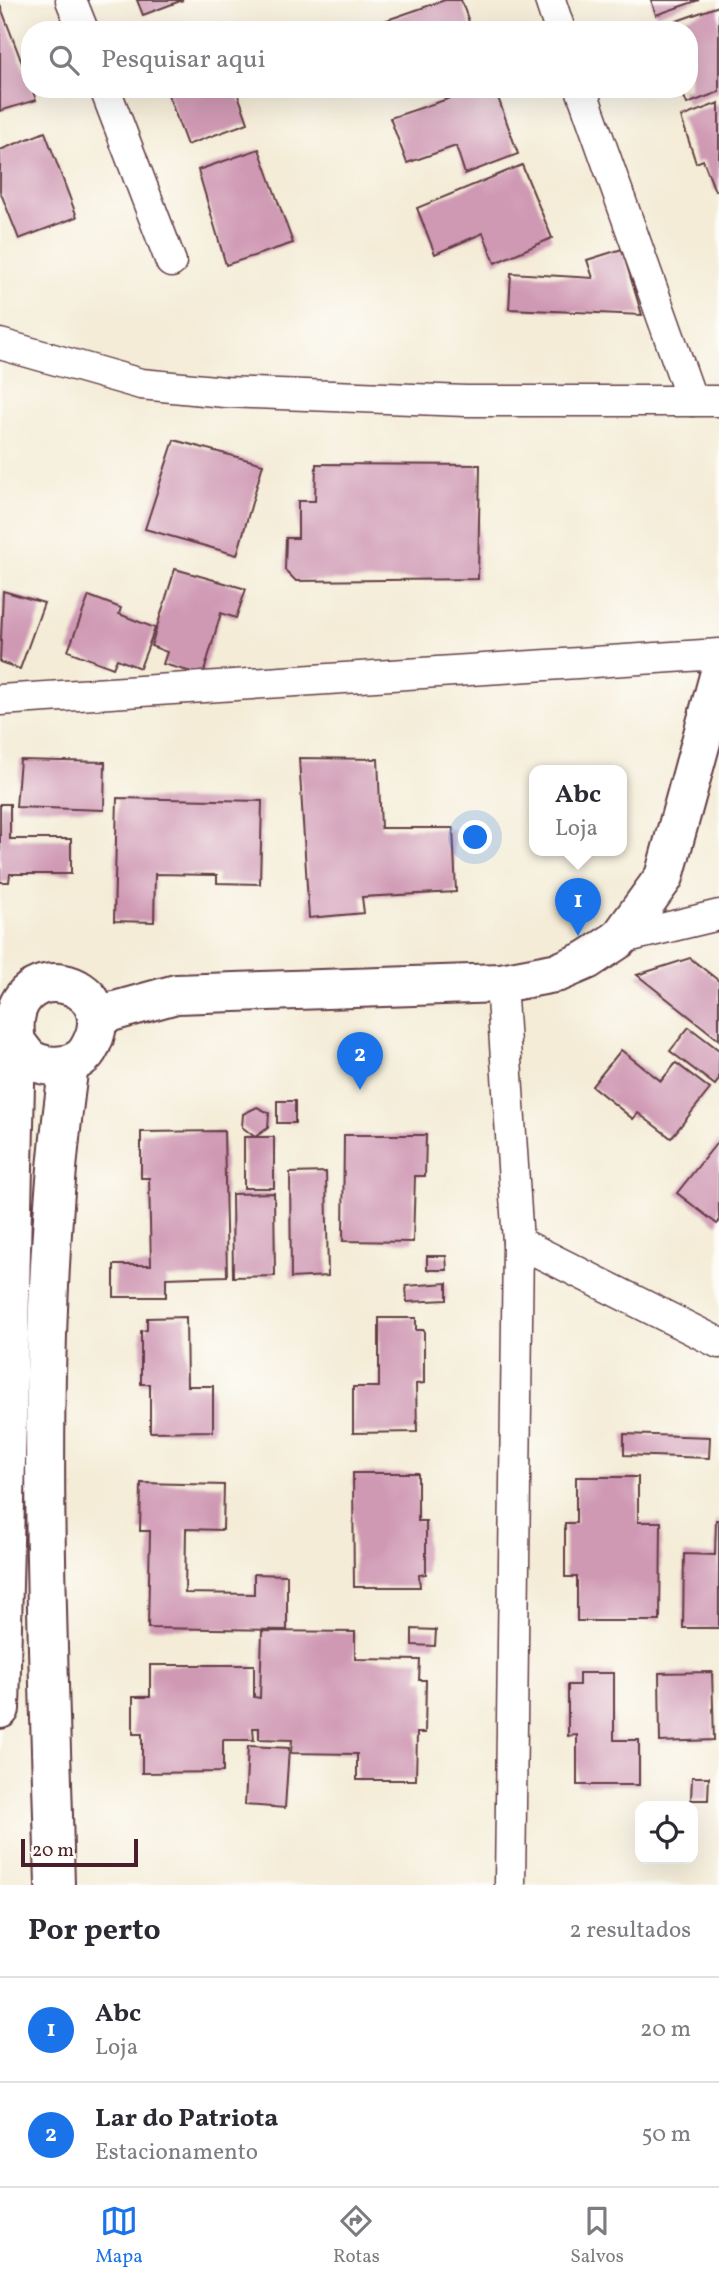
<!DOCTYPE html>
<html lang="pt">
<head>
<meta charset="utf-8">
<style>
	body { margin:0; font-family:Vollkorn,serif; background:#f2f2f3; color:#2b2b33 }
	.controls { position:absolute; right:21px; bottom:21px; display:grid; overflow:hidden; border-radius:14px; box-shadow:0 7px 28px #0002 }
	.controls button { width:63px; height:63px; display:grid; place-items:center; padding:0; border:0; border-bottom:2px solid #e1e1e2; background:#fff; color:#2b2b33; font:35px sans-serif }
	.scale { position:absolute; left:21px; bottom:18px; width:117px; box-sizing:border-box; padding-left:7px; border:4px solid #4a1f2b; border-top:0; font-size:19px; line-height:24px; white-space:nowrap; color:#4a1f2b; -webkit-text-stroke:5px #fdfcf7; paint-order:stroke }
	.you { position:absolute; left:476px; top:838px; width:24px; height:24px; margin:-18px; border:5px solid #fff; border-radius:50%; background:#1a73e8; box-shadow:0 0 0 10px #1a73e833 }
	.badge { display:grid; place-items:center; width:46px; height:46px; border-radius:50%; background:#1a73e8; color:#fff; font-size:23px; font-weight:700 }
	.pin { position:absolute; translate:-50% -58px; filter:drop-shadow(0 2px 4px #0008) }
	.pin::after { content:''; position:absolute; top:37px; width:24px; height:21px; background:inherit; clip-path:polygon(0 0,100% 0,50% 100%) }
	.popup { position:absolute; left:529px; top:765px; width:98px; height:91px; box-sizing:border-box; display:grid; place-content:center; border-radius:14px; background:#fff; filter:drop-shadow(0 2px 5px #0005); font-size:23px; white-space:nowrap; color:#7c7c81 }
	.popup b { font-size:26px; color:#2b2b33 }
	.popup::after { content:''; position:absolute; left:50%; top:100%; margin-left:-14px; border:14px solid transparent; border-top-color:#fff }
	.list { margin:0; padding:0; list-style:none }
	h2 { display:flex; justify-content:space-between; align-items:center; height:91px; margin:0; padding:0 28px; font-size:30px }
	h2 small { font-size:23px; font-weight:400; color:#7c7c81 }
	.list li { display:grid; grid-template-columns:46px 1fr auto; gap:21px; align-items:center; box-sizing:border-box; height:105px; padding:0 28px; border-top:2px solid #e1e1e2 }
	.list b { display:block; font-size:26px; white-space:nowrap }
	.list p { margin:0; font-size:23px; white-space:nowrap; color:#7c7c81 }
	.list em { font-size:23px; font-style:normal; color:#7c7c81 }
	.icon { flex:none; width:38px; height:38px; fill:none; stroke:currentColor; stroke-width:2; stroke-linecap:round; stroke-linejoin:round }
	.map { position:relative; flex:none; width:719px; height:1885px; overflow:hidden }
	.search { position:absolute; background:#fff; box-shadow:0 7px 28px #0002; left:21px; right:21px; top:21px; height:77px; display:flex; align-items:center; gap:18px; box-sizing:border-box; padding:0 24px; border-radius:28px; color:#7c7c81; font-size:26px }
	.sheet { height:301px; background:#fff }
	nav { display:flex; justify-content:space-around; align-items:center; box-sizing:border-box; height:98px; border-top:2px solid #e1e1e2; background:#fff; font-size:19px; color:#7c7c81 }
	nav a { display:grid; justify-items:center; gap:4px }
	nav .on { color:#1a73e8 }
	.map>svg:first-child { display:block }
</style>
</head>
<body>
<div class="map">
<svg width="719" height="1885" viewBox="0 0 719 1885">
	<rect width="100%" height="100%" fill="#fdfcf7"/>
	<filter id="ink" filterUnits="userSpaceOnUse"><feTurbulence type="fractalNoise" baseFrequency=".0143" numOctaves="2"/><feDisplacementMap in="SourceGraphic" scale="14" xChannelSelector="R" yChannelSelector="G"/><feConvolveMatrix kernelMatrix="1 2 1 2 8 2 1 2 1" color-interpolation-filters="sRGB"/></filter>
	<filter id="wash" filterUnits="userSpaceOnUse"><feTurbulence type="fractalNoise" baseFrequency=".00686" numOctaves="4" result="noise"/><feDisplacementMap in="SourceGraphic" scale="28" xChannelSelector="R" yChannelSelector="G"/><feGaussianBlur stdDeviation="1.57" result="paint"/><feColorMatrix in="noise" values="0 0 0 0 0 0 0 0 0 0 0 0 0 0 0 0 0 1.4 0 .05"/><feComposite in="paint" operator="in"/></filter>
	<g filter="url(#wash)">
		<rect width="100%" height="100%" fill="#f4ecd7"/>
		<g id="blocks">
			<!-- building -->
			<g fill="#cf98b3">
				<polygon points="137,0 183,0 143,15"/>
				<polygon points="445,0 461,0 472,30 358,30"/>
				<polygon points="651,0 699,0 656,15"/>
				<polygon points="0,5 36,100 0,111"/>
				<polygon points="719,6 719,92 687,104 681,89 689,89 689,30 654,29"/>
				<polygon points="166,89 236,89 248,123 187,145"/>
				<polygon points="478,89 495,89 518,154 465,174 456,146 407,163 390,118"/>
				<polygon points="719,103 719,189 715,191 703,160 696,163 681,117"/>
				<polygon points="45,132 77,217 19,239 0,191 0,150"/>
				<polygon points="259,149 293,243 226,265 198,170"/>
				<polygon points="522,165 552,238 495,263 483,233 435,254 417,208"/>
				<polygon points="622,249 642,315 509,309 511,273 593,278 587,260"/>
				<polygon points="174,440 263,464 237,555 145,529"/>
				<polygon points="316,464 480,465 478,579 296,581 285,570 286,538 298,538 298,501 315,501"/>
				<polygon points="175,569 246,589 236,618 221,613 203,675 163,664 167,652 151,646"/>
				<polygon points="3,591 44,603 20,669 0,662"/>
				<polygon points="89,596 121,608 119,614 155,628 140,668 117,659 113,668 68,651"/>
				<polygon points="299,758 378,759 381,828 453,828 456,892 362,897 364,913 309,918"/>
				<polygon points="20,760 105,762 104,810 16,807"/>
				<polygon points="117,798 262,801 260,884 217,883 217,875 155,874 154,922 114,921"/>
				<polygon points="0,804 10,804 10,839 71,839 71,874 10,874 9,882 0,882"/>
				<polygon points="690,958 719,981 719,1040 637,975"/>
				<polygon points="689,1027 719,1050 719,1079 715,1085 670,1051"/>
				<polygon points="621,1050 661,1081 676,1063 710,1089 671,1138 638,1113 633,1119 592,1086"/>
				<rect x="277" y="1101" width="18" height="22"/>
				<polygon points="257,1107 269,1113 268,1128 255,1137 242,1127 243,1114"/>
				<polygon points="224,1131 227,1276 166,1278 166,1297 114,1297 114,1265 151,1265 149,1178 141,1178 141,1132"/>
				<polygon points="344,1135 426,1135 425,1176 415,1176 413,1242 343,1241"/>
				<rect x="244" y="1137" width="30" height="51"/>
				<polygon points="719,1140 719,1222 717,1224 677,1193"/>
				<polygon points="326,1172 328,1276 291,1278 290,1173"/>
				<polygon points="274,1193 275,1276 233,1277 232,1194"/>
				<polygon points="427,1256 446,1256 447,1270 427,1270"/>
				<polygon points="447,1283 447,1300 407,1302 406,1286"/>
				<polygon points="186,1317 187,1386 213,1386 213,1431 150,1432 150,1384 141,1384 141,1331 147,1330 147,1318"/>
				<polygon points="379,1318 416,1318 416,1330 424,1330 424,1383 416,1384 417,1432 353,1433 353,1387 379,1387"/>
				<polygon points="624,1434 710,1437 709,1458 624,1455"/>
				<polygon points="353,1473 418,1473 418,1521 426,1521 426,1574 419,1575 420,1587 354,1587"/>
				<polygon points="576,1477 638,1477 638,1522 661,1522 660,1621 577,1621 577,1577 565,1577 565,1523 576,1523"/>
				<polygon points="141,1483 224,1485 223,1530 186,1529 185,1593 254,1594 254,1574 287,1575 287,1630 148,1628 150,1531 140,1531"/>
				<polygon points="716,1520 719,1520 719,1628 683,1628 684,1554 715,1555"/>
				<polygon points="412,1629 436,1630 435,1646 412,1645"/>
				<polygon points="262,1631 355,1632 355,1659 420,1660 419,1680 426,1680 425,1733 417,1733 416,1780 357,1780 357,1754 291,1753 292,1740 259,1739 259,1728 253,1728 254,1740 223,1740 223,1772 142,1773 142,1734 133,1734 133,1697 150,1697 150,1665 254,1665 254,1697 260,1698"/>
				<polygon points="712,1672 714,1740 660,1742 659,1673"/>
				<polygon points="579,1673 614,1673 614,1740 639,1740 639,1785 577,1785 577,1735 568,1736 568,1685 579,1685"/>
				<polygon points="248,1746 289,1748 285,1808 245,1805"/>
				<polygon points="692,1777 709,1777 708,1800 691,1800"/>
			</g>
		</g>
	</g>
	<g filter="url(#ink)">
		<use href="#blocks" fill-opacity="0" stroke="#643e45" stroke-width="2"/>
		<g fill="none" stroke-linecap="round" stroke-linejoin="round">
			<defs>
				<g id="minor">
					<polyline points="71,0 83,30"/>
					<polyline points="550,0 560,30"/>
					<polyline points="105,89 171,262"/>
					<polyline points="581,89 692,401"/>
					<polyline points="0,344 141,384 225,392 466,401 719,401"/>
					<polyline points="0,700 719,654"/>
					<polyline points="619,939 719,915"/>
					<polyline points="501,983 518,1242 510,1885"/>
					<polyline points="518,1242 719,1343"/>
				</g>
				<g id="tertiary">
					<polyline points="97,1016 176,994 501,983 559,972 587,960 619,939 664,877 719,676"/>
					<path d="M0,1709l16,-667c-16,-93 116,-65 72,8 -11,18 -41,20 -58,9 -5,-4 -10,-12 -14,-17"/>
					<path d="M55,1885c-7,-269 -24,-553 14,-820"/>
				</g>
			</defs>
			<!-- minor casing -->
			<use href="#minor" stroke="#643e45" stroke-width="33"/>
			<!-- tertiary casing -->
			<use href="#tertiary" stroke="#643e45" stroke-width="42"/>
			<!-- minor -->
			<use href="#minor" stroke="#fff" stroke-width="30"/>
			<!-- tertiary -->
			<use href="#tertiary" stroke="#fff" stroke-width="38"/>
		</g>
	</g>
</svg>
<div class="controls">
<button><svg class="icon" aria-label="locate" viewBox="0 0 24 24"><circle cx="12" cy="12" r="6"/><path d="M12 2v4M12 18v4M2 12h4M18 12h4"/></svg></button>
</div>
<div class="scale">20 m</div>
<div class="you"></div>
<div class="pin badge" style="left:578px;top:936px">1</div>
<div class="popup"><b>Abc</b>Loja</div>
<div class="pin badge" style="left:360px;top:1090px">2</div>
<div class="search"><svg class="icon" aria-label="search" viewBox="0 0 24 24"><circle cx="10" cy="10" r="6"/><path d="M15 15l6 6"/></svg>Pesquisar aqui</div>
</div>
<section class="sheet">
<h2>Por perto<small>2 resultados</small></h2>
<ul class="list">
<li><span class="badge">1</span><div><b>Abc</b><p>Loja</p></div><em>20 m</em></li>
<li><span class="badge">2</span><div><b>Lar do Patriota</b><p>Estacionamento</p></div><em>50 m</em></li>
</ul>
</section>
<nav>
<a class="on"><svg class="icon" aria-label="map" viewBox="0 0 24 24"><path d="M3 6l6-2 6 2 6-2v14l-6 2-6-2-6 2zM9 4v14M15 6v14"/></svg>Mapa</a>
<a><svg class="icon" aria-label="directions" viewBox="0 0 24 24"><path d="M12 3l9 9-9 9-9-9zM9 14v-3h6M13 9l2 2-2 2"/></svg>Rotas</a>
<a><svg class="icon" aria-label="saved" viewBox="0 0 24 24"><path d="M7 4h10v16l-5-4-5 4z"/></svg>Salvos</a>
</nav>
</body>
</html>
